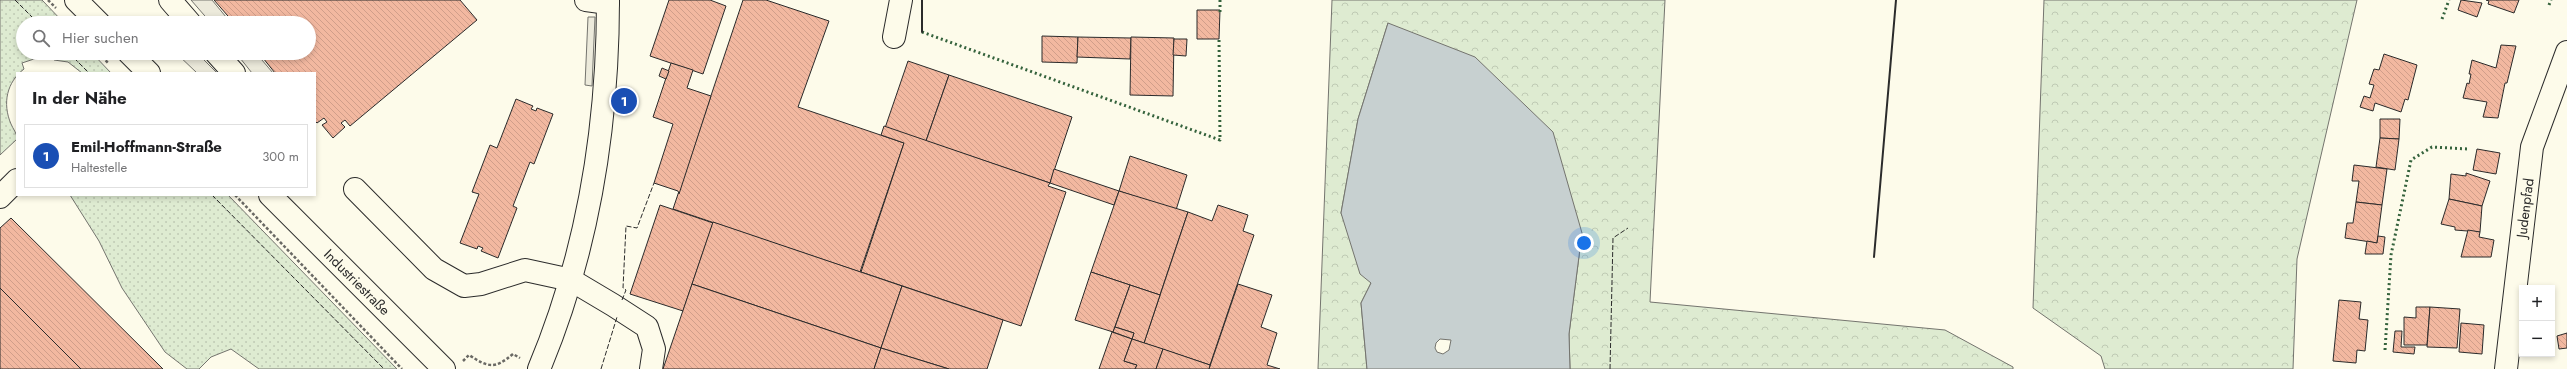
<!DOCTYPE html>
<html lang="de">
<head>
<meta charset="utf-8">
<style>
	body { margin:0; font-family:Jost,sans-serif; background:#f6f6f6; color:#202124 }
	.controls { position:absolute; right:12px; bottom:12px; display:grid; overflow:hidden; border-radius:0px; box-shadow:0 2px 6px #0003 }
	.controls button { width:36px; height:36px; display:grid; place-items:center; padding:0; border:0; border-bottom:1px solid #e0e0e0; background:#fff; color:#202124; font:20px sans-serif }
	.you { position:absolute; left:1584px; top:243px; width:14px; height:14px; margin:-10px; border:3px solid #fff; border-radius:50%; background:#1a73e8; box-shadow:0 0 0 6px #1a73e833 }
	.badge { display:grid; place-items:center; width:26px; height:26px; border-radius:50%; background:#0f766e; color:#fff; font-size:13px; font-weight:700 }
	.pin { position:absolute; translate:-50% -50%; border:2px solid #fff; box-shadow:0 1px 4px #0006 }
	.list { margin:0; padding:0; list-style:none }
	h2 { display:flex; justify-content:space-between; align-items:center; height:52px; margin:0; padding:0 16px; font-size:17px }
	h2 small { font-size:13px; font-weight:400; color:#757577 }
	.list li { display:grid; grid-template-columns:26px 1fr auto; gap:12px; align-items:center; box-sizing:border-box; height:64px; margin:0 8px 8px; padding:0 8px; border:1px solid #e0e0e0; border-radius:0px }
	.list b { display:block; font-size:15px; white-space:nowrap }
	.list p { margin:0; font-size:13px; white-space:nowrap; color:#757577 }
	.list em { font-size:13px; font-style:normal; color:#757577 }
	.icon { flex:none; width:22px; height:22px; fill:none; stroke:currentColor; stroke-width:2; stroke-linecap:round; stroke-linejoin:round }
	.map { position:relative; flex:none; width:2567px; height:369px; overflow:hidden }
	.search { position:absolute; background:#fff; box-shadow:0 2px 6px #0003; left:16px; top:16px; width:300px; height:44px; display:flex; align-items:center; gap:10px; box-sizing:border-box; padding:0 14px; border-radius:22px; color:#757577; font-size:15px }
	.panel { position:absolute; background:#fff; box-shadow:0 2px 6px #0003; left:16px; top:72px; width:300px; height:124px; border-radius:0px }
	.map>svg:first-child { display:block }
</style>
</head>
<body>
<div class="map">
<svg width="2567" height="369" viewBox="0 0 2567 369">
	<defs>
		<pattern id="green-dots" width="8" height="8" patternUnits="userSpaceOnUse"><rect width="8" height="8" fill="#deebd1"/><path d="M2 2h.1M6 6h.1" fill="none" stroke="#bfcab4" stroke-width="1.8" stroke-linecap="round"/></pattern>
		<pattern id="forest-crowns" width="20" height="18" patternUnits="userSpaceOnUse"><rect width="20" height="18" fill="#deebd1"/><path d="M2 6a3 3 0 1 1 6 0M12 15a3 3 0 1 1 6 0" fill="none" stroke="#bfcab4"/></pattern>
		<pattern id="building-back-hatch" width="6" height="6" patternUnits="userSpaceOnUse"><rect width="6" height="6" fill="#f2b8a0"/><path d="M-1 5l2 2M0 0l6 6M5-1l2 2" fill="none" stroke="#d09e8a"/></pattern>
	</defs>
	<rect width="100%" height="100%" fill="#fdfbea"/>
	<!-- green -->
	<g fill="url(#green-dots)" stroke="#74746e">
		<path d="M0,0h42l22,23h-41v30h29l-30,10 2,6c-17,13 -22,34 -13,55 2,5 6,9 6,15l-17,16z"/>
		<polygon points="52,53 92,53 111,73 82,73 68,62 54,60"/>
		<polygon points="70,195 228,195 397,369 259,369 231,349 211,357 199,369 187,369 165,352 122,288 99,241"/>
	</g>
	<!-- forest -->
	<g fill="url(#forest-crowns)" stroke="#74746e">
		<polygon points="1332,0 1665,0 1650,302 1945,330 2013,367 2013,369 1570,369 1569,334 1582,233 1388,23 1358,119 1341,213 1371,283 1361,303 1367,369 1318,369"/>
		<polygon points="2044,0 2357,0 2297,259 2293,369 2105,369 2101,356 2033,308"/>
	</g>
	<!-- parking -->
	<g fill="#eceadb" stroke="#74746e">
		<polygon points="191,0 212,0 231,23 211,23"/>
		<polygon points="588,17 595,17 592,86 585,85"/>
		<polygon points="176,53 197,53 217,73 197,73"/>
		<polygon points="236,53 256,53 273,73 252,73"/>
	</g>
	<!-- water -->
	<path fill="#c7d0d0" stroke="#74746e" fill-rule="evenodd" d="M1388,23l87,34 78,75 29,101 -13,101 1,35h-203l-6,-66 10,-20 -11,-9 -19,-61 17,-94zM1440,339l11,1 -2,10 -6,4 -6,-2 -2,-4 1,-5z"/>
	<!-- building -->
	<g fill="url(#building-back-hatch)" stroke="#2b2b2b">
		<polygon points="214,0 460,0 477,20 350,126 345,120 341,123 345,127 333,138 322,125 327,122 324,118 317,123 315,121 315,73 275,73 259,53 309,53 309,23 234,23"/>
		<polygon points="669,0 710,0 726,6 703,74 650,56"/>
		<polygon points="743,0 766,0 829,21 798,107 904,143 860,272 673,209"/>
		<polygon points="2461,0 2482,3 2477,17 2458,10"/>
		<polygon points="2486,0 2519,0 2514,13 2488,4 2489,1"/>
		<polygon points="1197,10 1220,10 1219,39 1197,39"/>
		<polygon points="1042,36 1078,37 1077,63 1042,62"/>
		<polygon points="1078,37 1131,38 1130,59 1077,57"/>
		<polygon points="1131,37 1174,38 1173,96 1130,95"/>
		<polygon points="1174,39 1187,39 1186,56 1173,55"/>
		<polygon points="2501,45 2516,46 2507,83 2505,83 2498,118 2483,117 2487,102 2463,98 2467,83 2469,84 2471,74 2469,74 2472,60 2496,68"/>
		<polygon points="2384,54 2417,65 2408,100 2405,99 2401,112 2375,103 2373,111 2360,107 2364,96 2370,98 2374,85 2369,84 2374,69 2379,70"/>
		<polygon points="908,61 949,75 926,141 885,128"/>
		<polygon points="671,63 693,70 687,88 711,96 679,194 678,191 654,183 673,124 653,117"/>
		<polygon points="662,68 669,71 666,79 659,76"/>
		<polygon points="949,75 1072,117 1050,183 926,141"/>
		<polygon points="516,99 533,106 531,109 536,111 537,108 553,114 534,164 530,162 513,206 517,208 498,258 481,251 483,248 478,246 477,249 460,243 479,194 472,192 490,145 497,148"/>
		<polygon points="2380,119 2400,119 2399,139 2380,138"/>
		<polygon points="884,126 1050,183 1048,186 1066,192 1021,326 861,272 904,143 881,135"/>
		<polygon points="2380,138 2399,139 2395,170 2376,167"/>
		<polygon points="2477,149 2500,153 2496,174 2473,170"/>
		<polygon points="1130,156 1187,175 1176,210 1119,191"/>
		<polygon points="2354,165 2387,169 2382,205 2356,202 2359,181 2352,181"/>
		<polygon points="1054,169 1119,191 1114,205 1050,183"/>
		<polygon points="2466,173 2490,181 2482,206 2449,199 2451,174 2466,176"/>
		<polygon points="1119,191 1188,212 1160,295 1091,272"/>
		<polygon points="2449,199 2482,206 2480,232 2455,230 2455,227 2441,224"/>
		<polygon points="2356,202 2382,205 2377,243 2345,238 2347,223 2353,223"/>
		<polygon points="660,205 713,223 683,311 630,294"/>
		<polygon points="1218,205 1248,215 1243,231 1254,235 1210,365 1144,343 1188,212 1212,221"/>
		<polygon points="11,218 163,369 81,369 0,288 0,228"/>
		<polygon points="713,222 902,286 881,348 692,284"/>
		<polygon points="2468,230 2480,232 2479,237 2494,240 2491,257 2461,257"/>
		<polygon points="2378,236 2385,237 2383,254 2365,254 2367,241 2377,243"/>
		<polygon points="1091,272 1130,285 1113,332 1075,320"/>
		<polygon points="692,284 881,348 874,369 663,369"/>
		<polygon points="1238,284 1272,295 1261,327 1277,333 1267,365 1280,369 1209,369"/>
		<polygon points="1130,285 1160,295 1144,343 1132,339 1134,333 1115,327"/>
		<polygon points="902,286 1003,320 987,369 949,369 881,348"/>
		<polygon points="0,288 81,369 0,369"/>
		<polygon points="2339,300 2361,302 2359,319 2368,320 2365,351 2357,350 2356,363 2333,361"/>
		<polygon points="2416,307 2430,307 2427,345 2404,345 2404,317 2416,318"/>
		<polygon points="2430,307 2460,309 2457,348 2427,347"/>
		<polygon points="2461,323 2484,325 2482,354 2459,352"/>
		<polygon points="1115,327 1134,333 1132,339 1113,332"/>
		<polygon points="2395,331 2402,331 2401,347 2415,347 2414,354 2393,352"/>
		<polygon points="1112,332 1132,339 1124,361 1137,365 1135,369 1099,369"/>
		<polygon points="2567,333 2567,348 2559,349 2557,336"/>
		<polygon points="1132,339 1163,349 1156,369 1135,369 1137,365 1124,361"/>
		<polygon points="881,348 949,369 874,369"/>
		<polygon points="1163,349 1210,365 1209,369 1156,369"/>
	</g>
	<g fill="none" stroke-linecap="round" stroke-linejoin="round">
		<defs>
			<g id="minor">
				<polyline points="170,0 190,23"/>
				<polyline points="586,0 608,3"/>
				<polyline points="894,37 901,0"/>
				<polyline points="216,53 234,73"/>
				<polyline points="355,189 434,269 464,286 481,284 525,270 571,280 613,305 647,327 654,349 651,369"/>
				<polyline points="0,197 17,180"/>
				<path d="M539,369c49,-117 69,-242 69,-369"/>
				<polyline points="2506,369 2532,147 2567,52"/>
			</g>
			<g id="major">
				<polyline points="76,0 99,23"/>
				<polyline points="129,53 149,73"/>
				<polyline points="270,195 444,369"/>
			</g>
		</defs>
		<!-- minor casing -->
		<use href="#minor" stroke="#2b2b2b" stroke-width="24"/>
		<!-- major casing -->
		<use href="#major" stroke="#2b2b2b" stroke-width="24"/>
		<!-- path -->
		<g stroke="#6a6964" stroke-width="2.5" stroke-dasharray="3 2" stroke-linecap="butt">
			<polyline points="48,0 56,8"/>
			<polyline points="99,53 108,63"/>
			<polyline points="235,195 402,369"/>
			<path d="M463,361l6,-6c20,13 26,14 44,-1l7,4"/>
		</g>
		<!-- minor -->
		<use href="#minor" stroke="#fdfbea" stroke-width="22"/>
		<!-- major -->
		<use href="#major" stroke="#fdfbea" stroke-width="22"/>
		<!-- hedge -->
		<g stroke="#34623c" stroke-width="3" stroke-dasharray="2 3" stroke-linecap="butt">
			<polyline points="2549,5 2551,0"/>
			<polyline points="1220,12 1220,0"/>
			<polyline points="2442,19 2449,0"/>
			<polyline points="922,32 1220,140 1219,38"/>
			<polyline points="2385,350 2391,255 2411,160 2432,147 2468,149"/>
		</g>
		<!-- fence -->
		<g stroke="#2b2b2b" stroke-width="1" stroke-dasharray="5 2" stroke-linecap="butt">
			<polyline points="15,0 38,23"/>
			<polyline points="69,53 89,73"/>
			<polyline points="212,195 384,369"/>
			<polyline points="622,300 626,290 623,288 626,226 637,228 654,183"/>
			<polyline points="601,369 617,317"/>
			<polyline points="1610,369 1613,238 1628,228"/>
		</g>
		<!-- wall -->
		<g stroke="#2b2b2b" stroke-width="2">
			<polyline points="922,32 922,0"/>
			<polyline points="1874,257 1896,0"/>
		</g>
	</g>
	<g text-anchor="middle" dominant-baseline="central" stroke-width="3" stroke-linejoin="round" paint-order="stroke">
		<!-- street labels -->
		<g font-size="14" fill="#2b2b2b" stroke="#fdfbea">
			<text transform="translate(2525 208) rotate(-83)">Judenpfad</text>
			<text transform="translate(357 282) rotate(45)">Industriestraße</text>
		</g>
	</g>
</svg>
<div class="controls">
<button>+</button>
<button>−</button>
</div>
<div class="you"></div>
<div class="pin badge" style="left:624px;top:101px;background:#1a4fb4">1</div>
<div class="search"><svg class="icon" aria-label="search" viewBox="0 0 24 24"><circle cx="10" cy="10" r="6"/><path d="M15 15l6 6"/></svg>Hier suchen</div>
<section class="panel">
<h2>In der Nähe<small></small></h2>
<ul class="list">
<li><span class="badge" style="background:#1a4fb4">1</span><div><b>Emil-Hoffmann-Straße</b><p>Haltestelle</p></div><em>300 m</em></li>
</ul>
</section>
</div>
</body>
</html>
